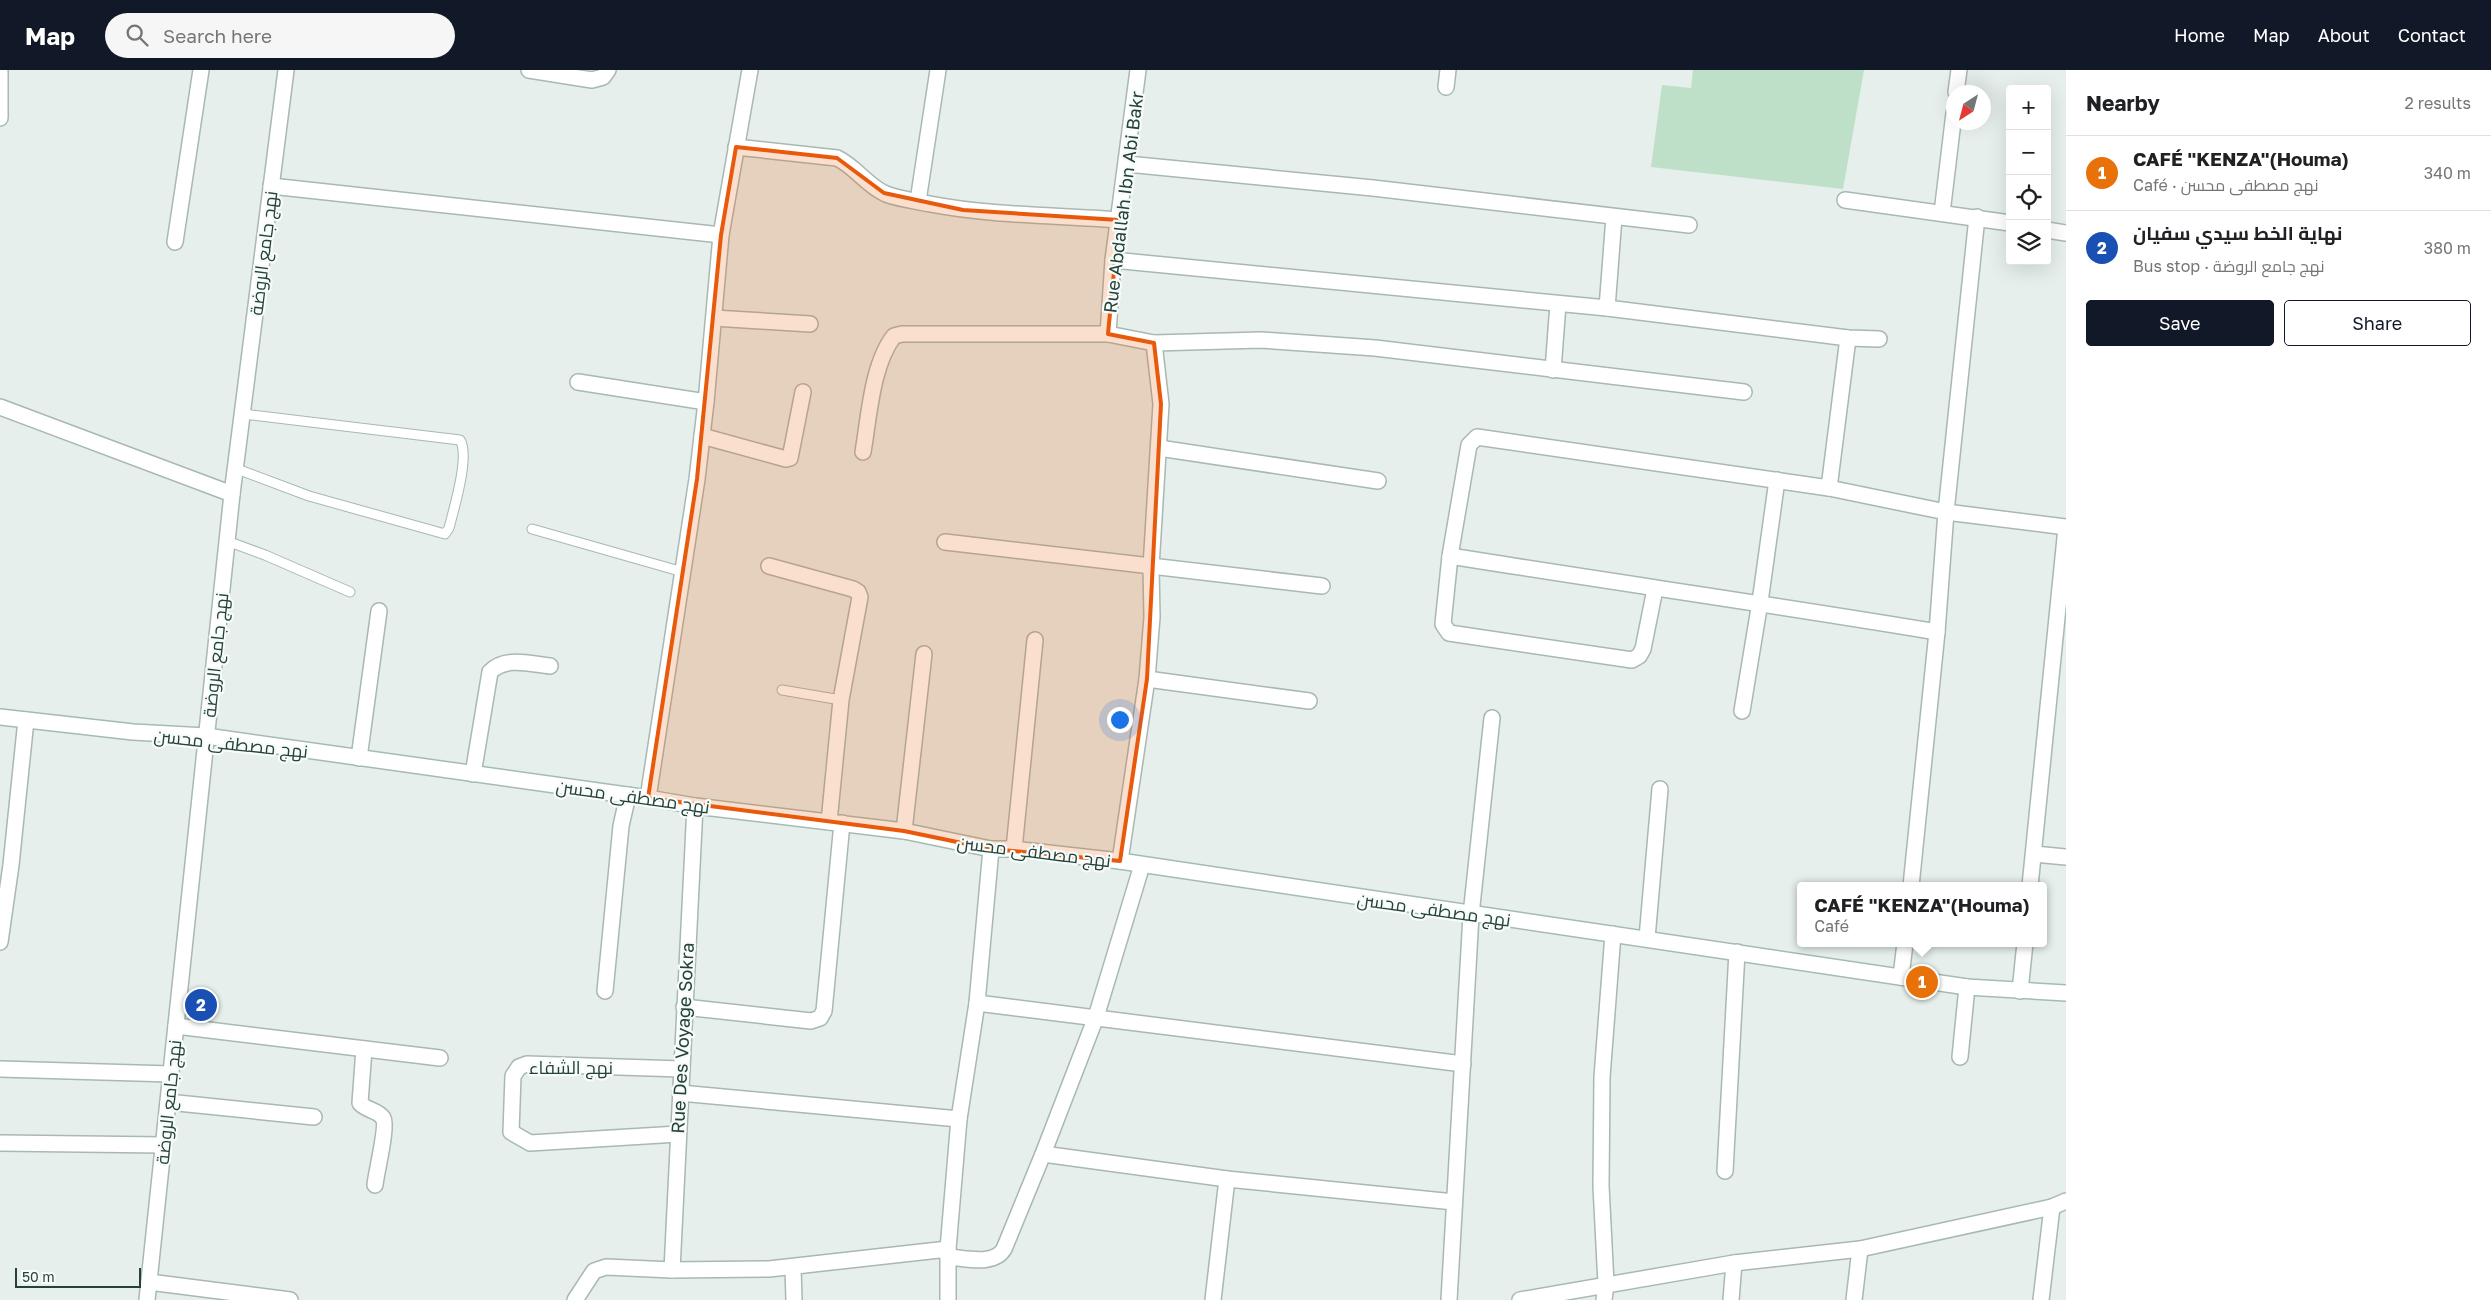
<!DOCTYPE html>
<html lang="en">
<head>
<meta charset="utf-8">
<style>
	body { margin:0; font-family:"Golos Text",Cairo,sans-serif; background:#f6f6f6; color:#202124 }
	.controls { position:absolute; right:15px; top:15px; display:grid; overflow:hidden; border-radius:5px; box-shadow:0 5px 20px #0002 }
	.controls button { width:45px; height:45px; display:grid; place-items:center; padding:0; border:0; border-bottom:1px solid #e0e0e0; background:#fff; color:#202124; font:25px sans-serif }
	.compass { position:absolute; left:1946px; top:15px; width:45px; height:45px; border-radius:50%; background:#fff; box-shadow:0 5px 20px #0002; rotate:216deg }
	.scale { position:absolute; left:15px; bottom:12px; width:126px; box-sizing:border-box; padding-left:5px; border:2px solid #24423a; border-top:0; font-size:14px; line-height:18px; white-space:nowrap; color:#24423a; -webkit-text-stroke:4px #f7fbf9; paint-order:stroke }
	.you { position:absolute; left:1119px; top:649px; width:18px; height:18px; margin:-12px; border:4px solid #fff; border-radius:50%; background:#1a73e8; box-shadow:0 0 0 8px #1a73e833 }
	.badge { display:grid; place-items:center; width:32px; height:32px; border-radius:50%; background:#111827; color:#fff; font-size:16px; font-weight:700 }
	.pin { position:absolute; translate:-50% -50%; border:2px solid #fff; box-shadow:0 1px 5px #0006 }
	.popup { position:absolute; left:1797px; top:812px; width:250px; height:65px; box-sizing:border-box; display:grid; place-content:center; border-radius:5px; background:#fff; filter:drop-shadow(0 1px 4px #0005); font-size:16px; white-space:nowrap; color:#757577 }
	.popup b { font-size:19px; color:#202124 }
	.popup::after { content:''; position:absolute; left:50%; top:100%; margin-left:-10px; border:10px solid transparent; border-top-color:#fff }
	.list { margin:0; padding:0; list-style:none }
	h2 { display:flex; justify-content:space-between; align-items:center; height:65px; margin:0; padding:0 20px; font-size:21px }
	h2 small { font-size:16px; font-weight:400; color:#757577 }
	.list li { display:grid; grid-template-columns:32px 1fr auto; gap:15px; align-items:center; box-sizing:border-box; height:75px; padding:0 20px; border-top:1px solid #e0e0e0 }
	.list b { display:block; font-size:19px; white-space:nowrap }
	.list p { margin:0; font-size:16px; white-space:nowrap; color:#757577 }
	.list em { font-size:16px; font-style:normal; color:#757577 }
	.actions { display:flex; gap:10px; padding:15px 20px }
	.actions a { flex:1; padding:11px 0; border:1px solid #111827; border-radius:5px; text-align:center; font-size:18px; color:#111827 }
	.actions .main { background:#111827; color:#fff }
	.icon { flex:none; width:28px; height:28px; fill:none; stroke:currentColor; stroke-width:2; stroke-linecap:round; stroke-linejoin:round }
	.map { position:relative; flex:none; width:2066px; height:1230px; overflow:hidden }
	header { display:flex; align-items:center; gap:30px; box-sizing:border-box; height:70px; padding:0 25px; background:#111827; color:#fff }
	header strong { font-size:24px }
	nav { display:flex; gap:28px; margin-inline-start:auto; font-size:18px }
	.search { width:350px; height:45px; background:#f6f6f6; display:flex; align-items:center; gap:12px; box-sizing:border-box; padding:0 18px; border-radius:28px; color:#757577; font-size:19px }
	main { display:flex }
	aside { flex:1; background:#fff }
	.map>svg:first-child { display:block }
</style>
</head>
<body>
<header>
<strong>Map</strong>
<div class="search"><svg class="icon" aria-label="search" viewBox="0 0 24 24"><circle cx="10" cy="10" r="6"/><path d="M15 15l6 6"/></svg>Search here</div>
<nav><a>Home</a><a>Map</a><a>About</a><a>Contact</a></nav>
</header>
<main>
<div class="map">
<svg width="2066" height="1230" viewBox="0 0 2066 1230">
	<rect width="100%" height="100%" fill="#e6efeb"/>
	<!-- green -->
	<polygon fill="#bfe0c8" points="1693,0 1864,0 1843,119 1651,97 1662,15 1691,18"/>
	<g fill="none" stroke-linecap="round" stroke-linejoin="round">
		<defs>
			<g id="lane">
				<path d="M237,399l72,27 136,38 4,-6c5,-20 21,-72 11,-88l-217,-26"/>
				<polyline points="532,459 683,502"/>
				<polyline points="227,471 265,485 350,522"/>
				<polyline points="782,620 841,630"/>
			</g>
			<g id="street">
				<polyline points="529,0 592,10 603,7 608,0"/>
				<polyline points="0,2 0,48"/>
				<polyline points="1446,17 1448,0"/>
				<polyline points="1956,22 1959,0"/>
				<path d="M736,77l101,11c19,9 30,28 49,36 13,5 30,7 44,10 63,12 125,11 189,16"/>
				<polyline points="1127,94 1373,118 1689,155"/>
				<polyline points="271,116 721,165"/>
				<polyline points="1845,130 2010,153"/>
				<polyline points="918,131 938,0"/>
				<polyline points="1942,143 1954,43"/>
				<polyline points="2047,160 2066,163"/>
				<polyline points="175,172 201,0"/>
				<polyline points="1113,190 1607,238 1848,268 1879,269"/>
				<polyline points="1607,238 1614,147"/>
				<polyline points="714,248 810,254"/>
				<polyline points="1108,264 1113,190 1138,0"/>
				<polyline points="1553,300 1558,234"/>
				<polyline points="578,312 706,332"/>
				<polyline points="0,337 232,424"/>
				<polyline points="702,366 786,389 790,388 803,322"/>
				<polyline points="1159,378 1378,411"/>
				<path d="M863,382c6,-35 9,-88 31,-116l8,-2h206l46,9 107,-3 114,8 369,44"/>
				<polyline points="1829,418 1848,268"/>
				<polyline points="945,472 1322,516"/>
				<path d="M1450,486c162,26 325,49 487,76"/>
				<polyline points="769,496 853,519 858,522 860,527 841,630 829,752"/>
				<polyline points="1655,519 1643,579 1639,586 1632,590 1449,563 1443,554 1450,486 1469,375 1477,367 1829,418 1946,442 2066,457"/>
				<polyline points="1147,609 1309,631"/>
				<polyline points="1742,641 1760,532 1777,410"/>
				<polyline points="359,688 379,541"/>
				<path d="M473,704l17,-102c15,-16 40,-8 60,-6"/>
				<polyline points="648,728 697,409 706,332 721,165 750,0"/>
				<polyline points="904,761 924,584"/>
				<polyline points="1014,779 1035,570"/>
				<polyline points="2034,784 2066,787"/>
				<polyline points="1120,791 1147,609 1152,547 1151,497 1161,334 1154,273"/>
				<polyline points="1911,816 1937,562 1946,442 1977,147"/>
				<polyline points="2030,816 2066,458"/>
				<polyline points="1647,868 1660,719"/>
				<polyline points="0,872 11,795 26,650"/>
				<polyline points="1901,907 1905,873"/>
				<polyline points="605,921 621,756 628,725"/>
				<polyline points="2020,921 2025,873"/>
				<polyline points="977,933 1463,994"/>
				<polyline points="684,937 811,951 820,948 824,941 842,753"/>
				<polyline points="176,956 440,988"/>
				<path d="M364,979l-4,54c5,7 18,7 23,15 5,8 -7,55 -8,67"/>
				<polyline points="1960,987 1967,917"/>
				<polyline points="0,999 171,1004"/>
				<polyline points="680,1023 959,1049"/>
				<polyline points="168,1032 314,1047"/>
				<polyline points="678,1064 530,1073 511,1062 513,1006 519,997 527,994 681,999"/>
				<polyline points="0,1073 163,1075"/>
				<polyline points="1043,1084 1227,1109 1454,1132"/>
				<polyline points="1725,1101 1737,882"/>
				<path d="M948,1187c18,1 46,9 56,-8l39,-95 53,-137 46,-152"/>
				<polyline points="793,1198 794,1230"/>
				<polyline points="672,1200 695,736"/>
				<polyline points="149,1212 290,1230"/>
				<polyline points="147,1230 232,424 286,0"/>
				<polyline points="575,1230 594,1201 606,1197 672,1200 769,1199 948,1179"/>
				<polyline points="948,1230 948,1179 959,1049 977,933 991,779"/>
				<polyline points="1213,1230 1227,1109"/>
				<polyline points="1449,1230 1471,845 1492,648"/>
				<polyline points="1520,1230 1734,1193 1860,1179 2052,1137 2066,1131"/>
				<polyline points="1604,1230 1606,1214 1601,1116 1602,1007 1613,864"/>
				<polyline points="1731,1230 1734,1193"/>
				<polyline points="1854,1230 1860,1179"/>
				<polyline points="2041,1230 2052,1137"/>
			</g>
			<polyline id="secondary" points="0,647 133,662 206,666 648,728 695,736 904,761 991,779 1014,779 1120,791 1967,917 2066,923"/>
		</defs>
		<!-- lane casing -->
		<use href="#lane" stroke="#a8b8b2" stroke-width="11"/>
		<!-- street casing -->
		<use href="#street" stroke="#a8b8b2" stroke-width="18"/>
		<!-- secondary casing -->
		<use href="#secondary" stroke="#a4bbb3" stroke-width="18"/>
		<!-- lane -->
		<use href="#lane" stroke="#fff" stroke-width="9"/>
		<!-- street -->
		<use href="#street" stroke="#fff" stroke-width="15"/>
		<!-- secondary -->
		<use href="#secondary" stroke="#fff" stroke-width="15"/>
	</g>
	<!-- marked area -->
	<path fill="#e8590c" fill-opacity="0.2" stroke="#e8590c" stroke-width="4" stroke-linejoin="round" d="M736,77l101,11 47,35 79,17 156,10 -11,114 46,9 7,61 -14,275 -27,182 -129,-12 -87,-18 -256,-33 49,-319 24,-244z"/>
	<g text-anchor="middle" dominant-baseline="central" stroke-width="4.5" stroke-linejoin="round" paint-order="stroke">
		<!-- street labels -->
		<g font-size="18" fill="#24423a" stroke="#f7fbf9">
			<text transform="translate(1123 132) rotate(-83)">Rue Abdallah Ibn Abi Bakr</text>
			<text transform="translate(263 183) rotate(-83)">نهج جامع الروضة</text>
			<text transform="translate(215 585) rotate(-84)">نهج جامع الروضة</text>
			<text transform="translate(231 673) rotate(6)">نهج مصطفى محسن</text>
			<text transform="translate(633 726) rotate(8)">نهج مصطفى محسن</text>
			<text transform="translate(1034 781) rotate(7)">نهج مصطفى محسن</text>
			<text transform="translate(1434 839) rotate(8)">نهج مصطفى محسن</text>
			<text transform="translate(682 968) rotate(-87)">Rue Des Voyage Sokra</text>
			<text x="571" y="997">نهج الشفاء</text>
			<text transform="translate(168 1032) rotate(-84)">نهج جامع الروضة</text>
		</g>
	</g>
</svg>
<div class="controls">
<button>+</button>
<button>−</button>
<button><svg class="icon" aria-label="locate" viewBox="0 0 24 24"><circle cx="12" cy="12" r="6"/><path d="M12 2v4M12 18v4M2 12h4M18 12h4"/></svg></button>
<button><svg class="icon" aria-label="layers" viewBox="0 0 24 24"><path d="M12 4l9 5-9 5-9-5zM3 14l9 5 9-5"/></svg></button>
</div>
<svg class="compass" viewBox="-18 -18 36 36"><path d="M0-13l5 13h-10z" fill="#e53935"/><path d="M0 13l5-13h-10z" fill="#757577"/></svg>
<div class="scale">50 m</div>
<div class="you"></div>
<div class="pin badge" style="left:1922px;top:912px;background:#e8710a">1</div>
<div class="popup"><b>CAFÉ &quot;KENZA&quot;(Houma)</b>Café</div>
<div class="pin badge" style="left:201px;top:935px;background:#1a4fb4">2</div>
</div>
<aside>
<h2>Nearby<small>2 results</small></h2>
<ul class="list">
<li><span class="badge" style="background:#e8710a">1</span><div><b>CAFÉ &quot;KENZA&quot;(Houma)</b><p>Café · نهج مصطفى محسن</p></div><em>340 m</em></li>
<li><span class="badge" style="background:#1a4fb4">2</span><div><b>نهاية الخط سيدي سفيان</b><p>Bus stop · نهج جامع الروضة</p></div><em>380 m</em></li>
</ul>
<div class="actions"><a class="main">Save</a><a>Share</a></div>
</aside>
</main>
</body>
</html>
